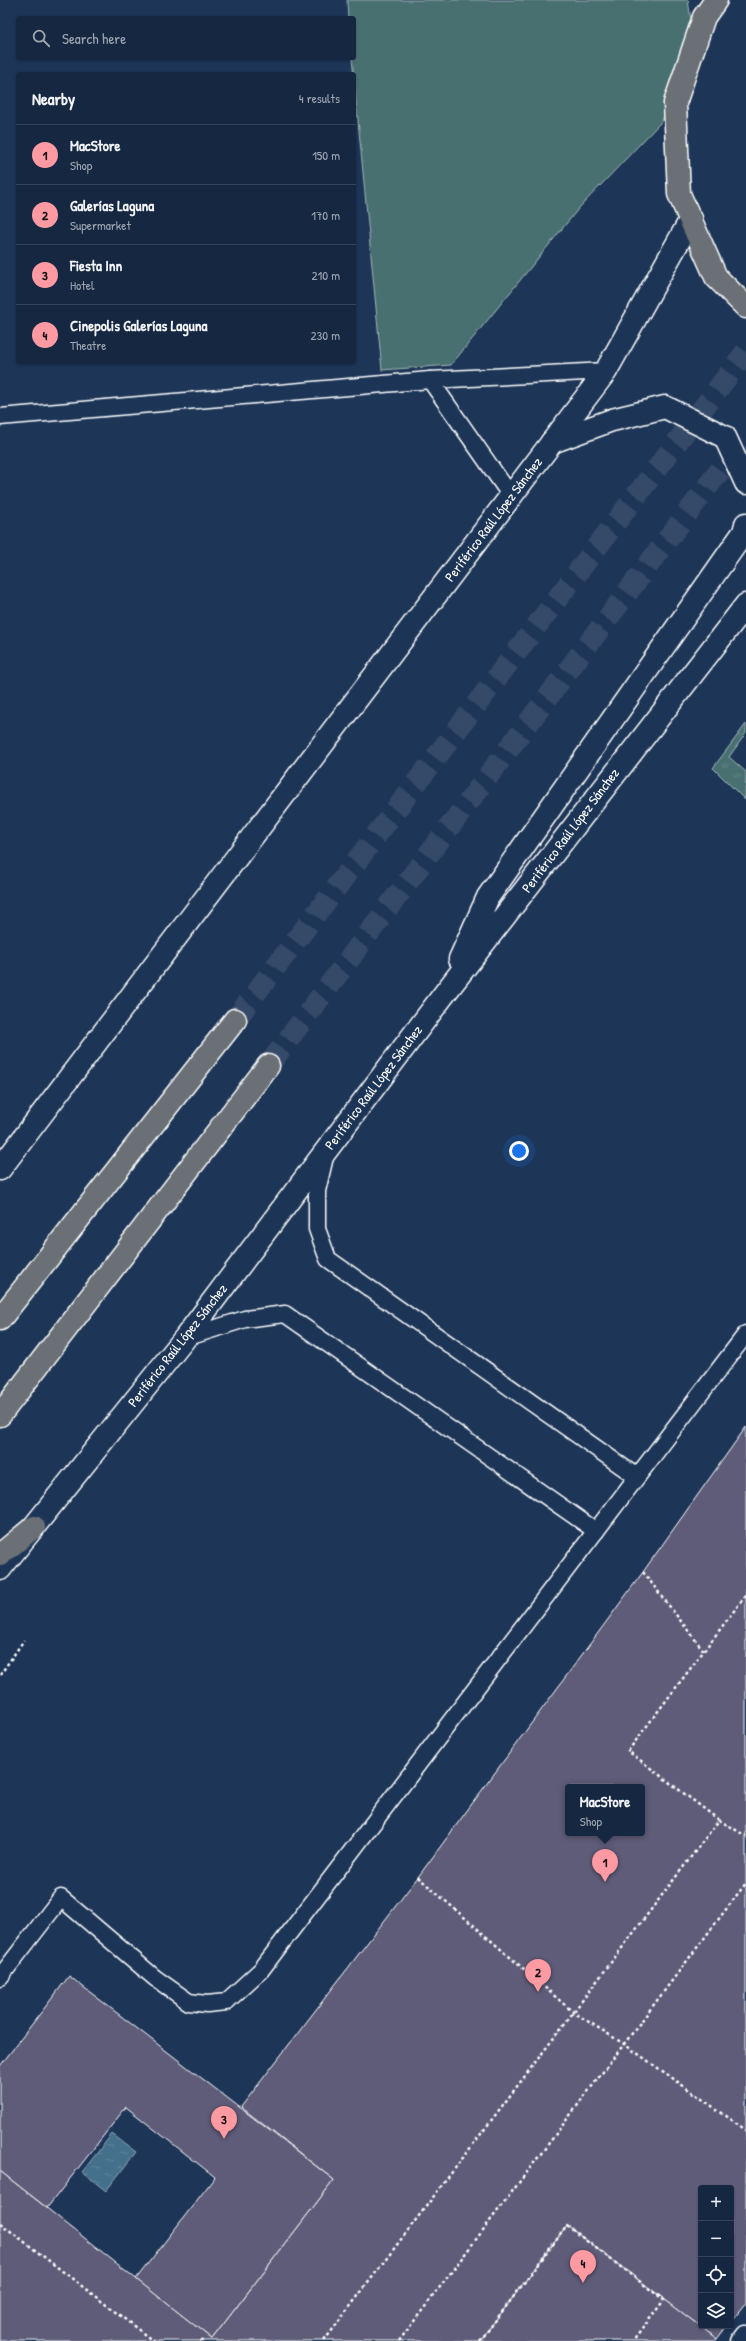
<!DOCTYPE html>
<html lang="en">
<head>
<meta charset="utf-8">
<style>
	body { margin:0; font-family:"Patrick Hand",sans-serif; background:#23344c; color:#f1f3f6 }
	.controls { position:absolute; right:12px; bottom:12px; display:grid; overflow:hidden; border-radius:4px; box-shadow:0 1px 3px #0004 }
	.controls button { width:36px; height:36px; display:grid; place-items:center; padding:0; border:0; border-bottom:1px solid #35445a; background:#162841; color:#f1f3f6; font:20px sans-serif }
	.you { position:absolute; left:519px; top:1151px; width:14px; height:14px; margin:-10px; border:3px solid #fff; border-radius:50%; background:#1a73e8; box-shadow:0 0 0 6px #1a73e833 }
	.badge { display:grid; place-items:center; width:26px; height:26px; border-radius:50%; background:#ff9aa2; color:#111; font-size:13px; font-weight:700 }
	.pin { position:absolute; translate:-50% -33px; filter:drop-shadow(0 1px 2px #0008) }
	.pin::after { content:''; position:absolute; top:21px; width:14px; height:12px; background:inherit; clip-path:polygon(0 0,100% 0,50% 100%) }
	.popup { position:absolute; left:565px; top:1784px; width:80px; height:52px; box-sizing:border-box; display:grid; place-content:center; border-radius:4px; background:#162841; filter:drop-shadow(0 1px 3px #0005); font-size:13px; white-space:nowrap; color:#9ea6b1 }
	.popup b { font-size:15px; color:#f1f3f6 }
	.popup::after { content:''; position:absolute; left:50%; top:100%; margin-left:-8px; border:8px solid transparent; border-top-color:#162841 }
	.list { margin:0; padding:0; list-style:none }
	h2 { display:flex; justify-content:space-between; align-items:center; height:52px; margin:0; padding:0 16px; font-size:17px }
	h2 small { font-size:13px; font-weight:400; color:#9ea6b1 }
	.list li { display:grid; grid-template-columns:26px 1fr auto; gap:12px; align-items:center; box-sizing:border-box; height:60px; padding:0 16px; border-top:1px solid #35445a }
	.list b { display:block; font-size:15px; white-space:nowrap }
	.list p { margin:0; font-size:13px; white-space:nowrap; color:#9ea6b1 }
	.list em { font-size:13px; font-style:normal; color:#9ea6b1 }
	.icon { flex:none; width:22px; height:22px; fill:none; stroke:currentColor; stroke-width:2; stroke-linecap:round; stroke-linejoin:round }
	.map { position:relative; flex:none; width:746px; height:2341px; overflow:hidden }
	.search { position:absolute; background:#162841; box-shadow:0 1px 3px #0004; left:16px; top:16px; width:340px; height:44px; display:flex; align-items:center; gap:10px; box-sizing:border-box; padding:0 14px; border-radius:4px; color:#9ea6b1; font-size:15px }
	.panel { position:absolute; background:#162841; box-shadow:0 1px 3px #0004; left:16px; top:72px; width:340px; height:292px; border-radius:4px }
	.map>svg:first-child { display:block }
</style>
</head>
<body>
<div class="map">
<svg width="746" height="2341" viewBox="0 0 746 2341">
	<defs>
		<pattern id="grass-tufts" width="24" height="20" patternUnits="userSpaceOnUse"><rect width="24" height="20" fill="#4a6f71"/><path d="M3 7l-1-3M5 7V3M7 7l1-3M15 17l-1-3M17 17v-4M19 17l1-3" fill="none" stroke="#658586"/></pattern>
		<pattern id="water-ripples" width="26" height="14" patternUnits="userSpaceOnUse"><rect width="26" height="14" fill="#45708b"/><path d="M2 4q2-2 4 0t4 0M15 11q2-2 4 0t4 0" fill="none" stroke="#61859c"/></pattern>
	</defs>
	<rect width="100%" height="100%" fill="#1d3557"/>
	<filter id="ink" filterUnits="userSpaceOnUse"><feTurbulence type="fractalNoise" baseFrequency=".025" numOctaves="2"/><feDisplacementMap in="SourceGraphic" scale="8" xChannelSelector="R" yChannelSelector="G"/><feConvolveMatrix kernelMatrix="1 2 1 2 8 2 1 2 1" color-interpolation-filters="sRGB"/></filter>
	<g filter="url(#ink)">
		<!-- grass -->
		<polygon fill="url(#grass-tufts)" stroke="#a4b7b8" points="746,724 746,733 729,757 746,772 745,800 713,768"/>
		<!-- green -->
		<polygon fill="#4a6f71" stroke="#a4b7b8" points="347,0 688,0 692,26 684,76 661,122 579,208 451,365 382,370 352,58 354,58 354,18 348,18"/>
		<!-- water -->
		<polygon fill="url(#water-ripples)" stroke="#8fa9b9" points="112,2134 136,2152 106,2191 82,2172"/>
		<!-- building -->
		<g fill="#5e5b79" stroke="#fff" fill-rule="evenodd">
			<path d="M746,1427v876l-15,19v-134h-30v138h26l-10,13 -150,-113 -87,115h-480v-170l212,168 122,-159 -93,-73 177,-230 225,-305zM568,1787h74v46h-74z"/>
			<polygon points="69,1976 334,2180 212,2339 136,2279 215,2177 126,2107 47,2208 0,2171 0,2066"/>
			<polygon points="567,2226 717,2339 715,2341 480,2341"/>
		</g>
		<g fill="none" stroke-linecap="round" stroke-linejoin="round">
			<!-- motorway-tunnel -->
			<g stroke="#344968" stroke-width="22" stroke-dasharray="22 11" stroke-linecap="butt">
				<polyline points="235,1020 746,352"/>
				<polyline points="268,1066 746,436"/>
			</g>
			<defs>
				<g id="service">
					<polyline points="430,380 511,496"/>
					<polyline points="0,417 430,380 606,371"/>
					<polyline points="325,1157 317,1191 317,1229 328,1259 637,1477"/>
					<polyline points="185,1338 245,1319 285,1314 596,1531"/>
					<polyline points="0,1977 61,1898 155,1978 189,2002 207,2004 226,2002 261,1970 746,1334"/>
					<polyline points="740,2341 746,2333"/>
				</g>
				<g id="secondary">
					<polyline points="552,442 612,420 665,407 725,437 746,483"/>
					<polyline points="460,959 488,897 744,532 746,524"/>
					<polyline points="0,1169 606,371 691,219"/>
					<polyline points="0,1569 185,1338 445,993 746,605"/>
				</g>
				<polyline id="primary" points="716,0 704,17 675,103 679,194 716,277 746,307"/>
				<g id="motorway">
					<polyline points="0,1319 235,1020"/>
					<polyline points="0,1415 268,1066"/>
					<polyline points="0,1555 34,1527"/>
				</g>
			</defs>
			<!-- service casing -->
			<use href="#service" stroke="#fff" stroke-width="19"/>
			<!-- secondary casing -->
			<use href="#secondary" stroke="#fff" stroke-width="25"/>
			<!-- primary casing -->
			<use href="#primary" stroke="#fff" stroke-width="25"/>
			<!-- motorway casing -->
			<use href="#motorway" stroke="#fff" stroke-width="25"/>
			<!-- path -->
			<g stroke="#fff" stroke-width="2.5" stroke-dasharray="3 3" stroke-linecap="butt">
				<polyline points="643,1572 704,1651"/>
				<polyline points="0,1675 24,1640"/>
				<polyline points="719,1820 746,1836"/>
				<polyline points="418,1877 573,2012 624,2044 746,2130"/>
				<polyline points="0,2223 153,2341"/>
				<polyline points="200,2341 203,2341"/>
				<polyline points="324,2341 719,1820 628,1751 746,1595"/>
				<polyline points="399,2341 746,1883"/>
				<polyline points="480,2341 567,2226 664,2300 633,2341"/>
			</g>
			<!-- service -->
			<use href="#service" stroke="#1d3557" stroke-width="16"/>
			<!-- secondary -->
			<use href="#secondary" stroke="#1d3557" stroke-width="22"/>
			<!-- primary -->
			<use href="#primary" stroke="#6a7074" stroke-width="22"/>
			<!-- motorway -->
			<use href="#motorway" stroke="#6a7074" stroke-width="22"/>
		</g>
	</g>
	<g text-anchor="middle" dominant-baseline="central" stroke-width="4" stroke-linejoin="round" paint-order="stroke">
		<!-- street labels -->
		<g font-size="14" fill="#fff" stroke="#1d3557">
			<text transform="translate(493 519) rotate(-53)">Periférico Raúl López Sánchez</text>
			<text transform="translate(570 830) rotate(-53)">Periférico Raúl López Sánchez</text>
			<text transform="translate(373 1087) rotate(-53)">Periférico Raúl López Sánchez</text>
			<text transform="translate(177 1345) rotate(-52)">Periférico Raúl López Sánchez</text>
		</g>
	</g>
</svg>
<div class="controls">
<button>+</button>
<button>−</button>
<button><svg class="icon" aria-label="locate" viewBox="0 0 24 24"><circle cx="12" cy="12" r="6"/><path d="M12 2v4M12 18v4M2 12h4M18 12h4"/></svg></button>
<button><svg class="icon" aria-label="layers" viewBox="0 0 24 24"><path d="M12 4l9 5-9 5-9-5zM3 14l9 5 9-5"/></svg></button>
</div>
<div class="you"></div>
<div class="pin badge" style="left:605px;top:1882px">1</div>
<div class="popup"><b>MacStore</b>Shop</div>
<div class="pin badge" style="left:538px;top:1992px">2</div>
<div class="pin badge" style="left:224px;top:2139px">3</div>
<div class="pin badge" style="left:583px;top:2283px">4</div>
<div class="search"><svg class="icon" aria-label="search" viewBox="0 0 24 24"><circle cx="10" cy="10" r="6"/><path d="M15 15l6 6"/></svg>Search here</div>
<section class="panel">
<h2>Nearby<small>4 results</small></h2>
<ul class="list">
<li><span class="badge">1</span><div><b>MacStore</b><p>Shop</p></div><em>150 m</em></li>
<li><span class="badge">2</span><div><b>Galerías Laguna</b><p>Supermarket</p></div><em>170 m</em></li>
<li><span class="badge">3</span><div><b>Fiesta Inn</b><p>Hotel</p></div><em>210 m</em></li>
<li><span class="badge">4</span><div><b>Cinepolis Galerías Laguna</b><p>Theatre</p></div><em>230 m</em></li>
</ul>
</section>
</div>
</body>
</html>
